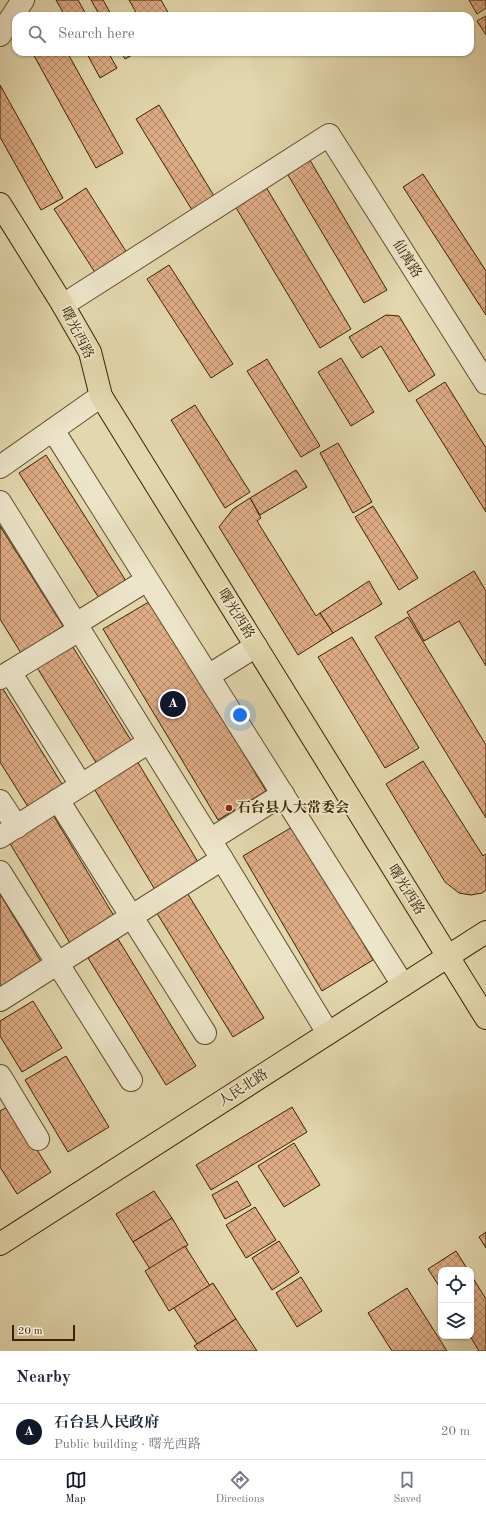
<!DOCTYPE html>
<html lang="en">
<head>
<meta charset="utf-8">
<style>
	body { margin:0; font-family:"Old Standard TT","Noto Serif SC",serif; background:#f2f2f3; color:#1f2937 }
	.controls { position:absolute; right:12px; bottom:12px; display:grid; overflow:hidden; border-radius:8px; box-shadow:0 1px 3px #0004 }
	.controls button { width:36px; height:36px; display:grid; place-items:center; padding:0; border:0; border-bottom:1px solid #e0e1e3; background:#fff; color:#1f2937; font:20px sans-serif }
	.scale { position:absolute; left:12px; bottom:10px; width:63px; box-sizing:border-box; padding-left:4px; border:2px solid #3c2203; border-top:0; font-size:11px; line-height:14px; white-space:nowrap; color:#3c2203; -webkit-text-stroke:3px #ede5ca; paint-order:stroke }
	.you { position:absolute; left:240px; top:715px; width:14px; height:14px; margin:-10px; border:3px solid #fff; border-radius:50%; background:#1a73e8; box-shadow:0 0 0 6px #1a73e833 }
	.badge { display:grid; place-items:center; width:26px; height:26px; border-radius:50%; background:#111827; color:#fff; font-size:13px; font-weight:700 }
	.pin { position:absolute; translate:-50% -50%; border:2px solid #fff; box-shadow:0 1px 4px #0006 }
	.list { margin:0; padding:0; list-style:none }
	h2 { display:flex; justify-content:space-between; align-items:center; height:52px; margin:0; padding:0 16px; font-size:17px }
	h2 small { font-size:13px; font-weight:400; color:#747a83 }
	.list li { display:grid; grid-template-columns:26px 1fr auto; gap:12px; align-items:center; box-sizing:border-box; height:56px; padding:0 16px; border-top:1px solid #e0e1e3 }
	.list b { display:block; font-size:15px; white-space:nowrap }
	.list p { margin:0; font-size:13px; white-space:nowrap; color:#747a83 }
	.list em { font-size:13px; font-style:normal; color:#747a83 }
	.icon { flex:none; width:22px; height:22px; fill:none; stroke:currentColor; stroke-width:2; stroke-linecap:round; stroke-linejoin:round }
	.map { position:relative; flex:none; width:486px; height:1351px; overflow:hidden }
	.search { position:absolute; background:#fff; box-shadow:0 1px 3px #0004; left:12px; right:12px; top:12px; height:44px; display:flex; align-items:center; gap:10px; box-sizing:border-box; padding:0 14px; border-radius:12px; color:#747a83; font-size:15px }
	.sheet { height:108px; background:#fff }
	nav { display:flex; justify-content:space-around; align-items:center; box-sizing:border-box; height:56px; border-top:1px solid #e0e1e3; background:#fff; font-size:11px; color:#747a83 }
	nav a { display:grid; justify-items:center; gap:2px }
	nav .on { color:#111827 }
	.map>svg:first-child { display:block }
</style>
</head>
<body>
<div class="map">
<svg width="486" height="1351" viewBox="0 0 486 1351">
	<defs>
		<pattern id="building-cross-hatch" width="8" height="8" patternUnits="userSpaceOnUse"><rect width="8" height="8" fill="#deac85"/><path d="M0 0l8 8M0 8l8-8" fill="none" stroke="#b58c6b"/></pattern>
	</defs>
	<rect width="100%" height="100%" fill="#e3d7ad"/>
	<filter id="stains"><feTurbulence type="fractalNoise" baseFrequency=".005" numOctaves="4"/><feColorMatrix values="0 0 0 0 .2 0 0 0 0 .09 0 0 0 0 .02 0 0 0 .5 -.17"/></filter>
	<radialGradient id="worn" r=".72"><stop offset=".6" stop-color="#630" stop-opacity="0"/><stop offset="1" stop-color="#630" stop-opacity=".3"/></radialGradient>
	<!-- building -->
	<g fill="url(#building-cross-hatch)" stroke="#3c2203">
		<polygon points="56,0 78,0 87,16 65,16"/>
		<polygon points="91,0 103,0 112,16 100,16"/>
		<polygon points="129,0 161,0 170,16 138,16"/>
		<polygon points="469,0 486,0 486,8 477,14"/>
		<polygon points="486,16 486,35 477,21"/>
		<polygon points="32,52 67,52 123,153 96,168"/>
		<polygon points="86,52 108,52 117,68 100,78"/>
		<polygon points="121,52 133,52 134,54 125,59"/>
		<polygon points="0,85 63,198 41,210 0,137"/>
		<polygon points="159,105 214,196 192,210 136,119"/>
		<polygon points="308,157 387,290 364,303 285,170"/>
		<polygon points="423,174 486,271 486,315 403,187"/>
		<polygon points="266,187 351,329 320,348 235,206"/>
		<polygon points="86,188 127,253 96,274 54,209"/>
		<polygon points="169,265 233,364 211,378 147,279"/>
		<polygon points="386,315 399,316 435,375 409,392 381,346 362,358 349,337"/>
		<polygon points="341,358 374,412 351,426 318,372"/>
		<polygon points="267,359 320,446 301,457 247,371"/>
		<polygon points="445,382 486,448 486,512 416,400"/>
		<polygon points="195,405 250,492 225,508 171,420"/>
		<polygon points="338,443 372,502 353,513 320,453"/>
		<polygon points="46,455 126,581 99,598 19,473"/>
		<polygon points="296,470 307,487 260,515 250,498"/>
		<polygon points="250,498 261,518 257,521 316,616 320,613 333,633 298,655 219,527 233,509"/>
		<polygon points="373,506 418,578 399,590 355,517"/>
		<polygon points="0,526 63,626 21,653 0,619"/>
		<polygon points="474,571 486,591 486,666 459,621 424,641 407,612"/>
		<polygon points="369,581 382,604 333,633 320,613"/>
		<polygon points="152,600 266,791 218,820 103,629"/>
		<polygon points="408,617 486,745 486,818 375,637"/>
		<polygon points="352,637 419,748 385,768 318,657"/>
		<polygon points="71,644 132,742 97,764 36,666"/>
		<polygon points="0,684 65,789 30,810 0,762"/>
		<polygon points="137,761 201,867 157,893 93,787"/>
		<polygon points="423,761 483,856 486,854 486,890 482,893 471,895 459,893 445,882 386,784"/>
		<polygon points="53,815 117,921 73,948 9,842"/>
		<polygon points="294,826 373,960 322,991 243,856"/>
		<polygon points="186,891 264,1018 233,1037 155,910"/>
		<polygon points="0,894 45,968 0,994"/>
		<polygon points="118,939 196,1066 166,1085 88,958"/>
		<polygon points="33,1001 62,1048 22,1072 0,1036 0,1021"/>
		<polygon points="66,1056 109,1127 68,1152 25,1080"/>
		<polygon points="9,1106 51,1172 17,1194 0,1167 0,1111"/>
		<polygon points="292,1107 307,1132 211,1190 196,1165"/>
		<polygon points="294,1143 320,1185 284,1207 258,1166"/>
		<polygon points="237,1181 251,1205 225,1219 212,1195"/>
		<polygon points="154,1191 172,1218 133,1242 116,1214"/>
		<polygon points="255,1207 276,1240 246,1258 226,1225"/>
		<polygon points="172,1218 188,1245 150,1269 133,1242"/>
		<polygon points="486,1232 486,1248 479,1237"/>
		<polygon points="279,1241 299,1272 272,1290 252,1258"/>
		<polygon points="185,1246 210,1286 169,1311 145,1271"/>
		<polygon points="456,1251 468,1270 441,1270 441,1289 428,1269"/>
		<polygon points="471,1275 486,1299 486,1351 479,1351 470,1336"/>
		<polygon points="301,1277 322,1311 297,1327 276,1293"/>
		<polygon points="213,1283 236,1319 197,1344 174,1308"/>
		<polygon points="407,1288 447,1351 392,1351 368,1313"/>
		<polygon points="236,1319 257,1351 198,1351 194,1346"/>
	</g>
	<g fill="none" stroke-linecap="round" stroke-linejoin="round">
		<defs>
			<g id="minor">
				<polyline points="0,35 23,0"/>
				<polyline points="63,305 329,135 486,383"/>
				<polyline points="53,430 403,985"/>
				<polyline points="0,467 101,396"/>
				<polyline points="0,502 222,859 328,1033"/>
				<polyline points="76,624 147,580"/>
				<polyline points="10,672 81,785"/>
				<polyline points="208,676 256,646"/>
				<polyline points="0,678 79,630"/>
				<polyline points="58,800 205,1033"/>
				<polyline points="0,801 17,827"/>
				<polyline points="0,837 149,742"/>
				<polyline points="210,840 283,794"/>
				<polyline points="0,872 131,1080"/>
				<polyline points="0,1000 222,859"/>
				<polyline points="0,1076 38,1139"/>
			</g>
			<g id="major">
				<polyline points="0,204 63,305 90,352 101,396 486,1018"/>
				<polyline points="0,1244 486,932"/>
			</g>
		</defs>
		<!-- minor casing -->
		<use href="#minor" stroke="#664f2e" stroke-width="24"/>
		<!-- major casing -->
		<use href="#major" stroke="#3c2203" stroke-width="24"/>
		<!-- minor -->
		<use href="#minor" stroke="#ede5ca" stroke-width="22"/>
		<!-- major -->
		<use href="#major" stroke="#e3d7ad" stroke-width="22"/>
	</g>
	<!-- markers -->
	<circle fill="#8f2418" stroke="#ede5ca" stroke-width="1.5" cx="229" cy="808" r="4"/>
	<g text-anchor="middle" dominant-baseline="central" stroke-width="3.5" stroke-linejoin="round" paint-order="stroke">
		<!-- street labels -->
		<g font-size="14" fill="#3c2203" stroke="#ede5ca">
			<text transform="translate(407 259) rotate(58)">仙寓路</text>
			<text transform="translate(77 333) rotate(63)">曙光西路</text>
			<text transform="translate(236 614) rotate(58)">曙光西路</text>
			<text transform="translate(406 890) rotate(58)">曙光西路</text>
			<text transform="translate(243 1088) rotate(-33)">人民北路</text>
		</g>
		<!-- poi labels -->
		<g font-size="14" font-weight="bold" fill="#3c2203" stroke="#ede5ca" text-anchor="start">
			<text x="237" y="808">石台县人大常委会</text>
		</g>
	</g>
	<rect width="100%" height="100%" filter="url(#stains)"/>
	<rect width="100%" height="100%" fill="url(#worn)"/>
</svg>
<div class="controls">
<button><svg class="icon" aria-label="locate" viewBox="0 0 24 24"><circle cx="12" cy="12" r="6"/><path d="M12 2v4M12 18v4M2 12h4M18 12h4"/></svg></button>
<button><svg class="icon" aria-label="layers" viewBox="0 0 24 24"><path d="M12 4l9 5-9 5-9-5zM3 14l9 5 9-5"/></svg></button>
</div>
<div class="scale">20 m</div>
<div class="you"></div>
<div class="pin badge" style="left:173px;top:704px">A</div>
<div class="search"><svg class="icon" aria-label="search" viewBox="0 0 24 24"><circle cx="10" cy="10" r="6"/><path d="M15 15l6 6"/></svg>Search here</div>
</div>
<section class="sheet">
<h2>Nearby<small></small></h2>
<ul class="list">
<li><span class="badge">A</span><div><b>石台县人民政府</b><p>Public building · 曙光西路</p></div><em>20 m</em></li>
</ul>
</section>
<nav>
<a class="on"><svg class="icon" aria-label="map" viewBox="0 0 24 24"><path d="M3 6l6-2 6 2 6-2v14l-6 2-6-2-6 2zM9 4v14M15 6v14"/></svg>Map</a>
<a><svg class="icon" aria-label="directions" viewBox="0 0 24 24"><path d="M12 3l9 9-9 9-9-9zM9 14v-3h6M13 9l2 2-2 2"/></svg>Directions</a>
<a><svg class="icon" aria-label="saved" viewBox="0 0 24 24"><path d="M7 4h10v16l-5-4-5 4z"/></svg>Saved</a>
</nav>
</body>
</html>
